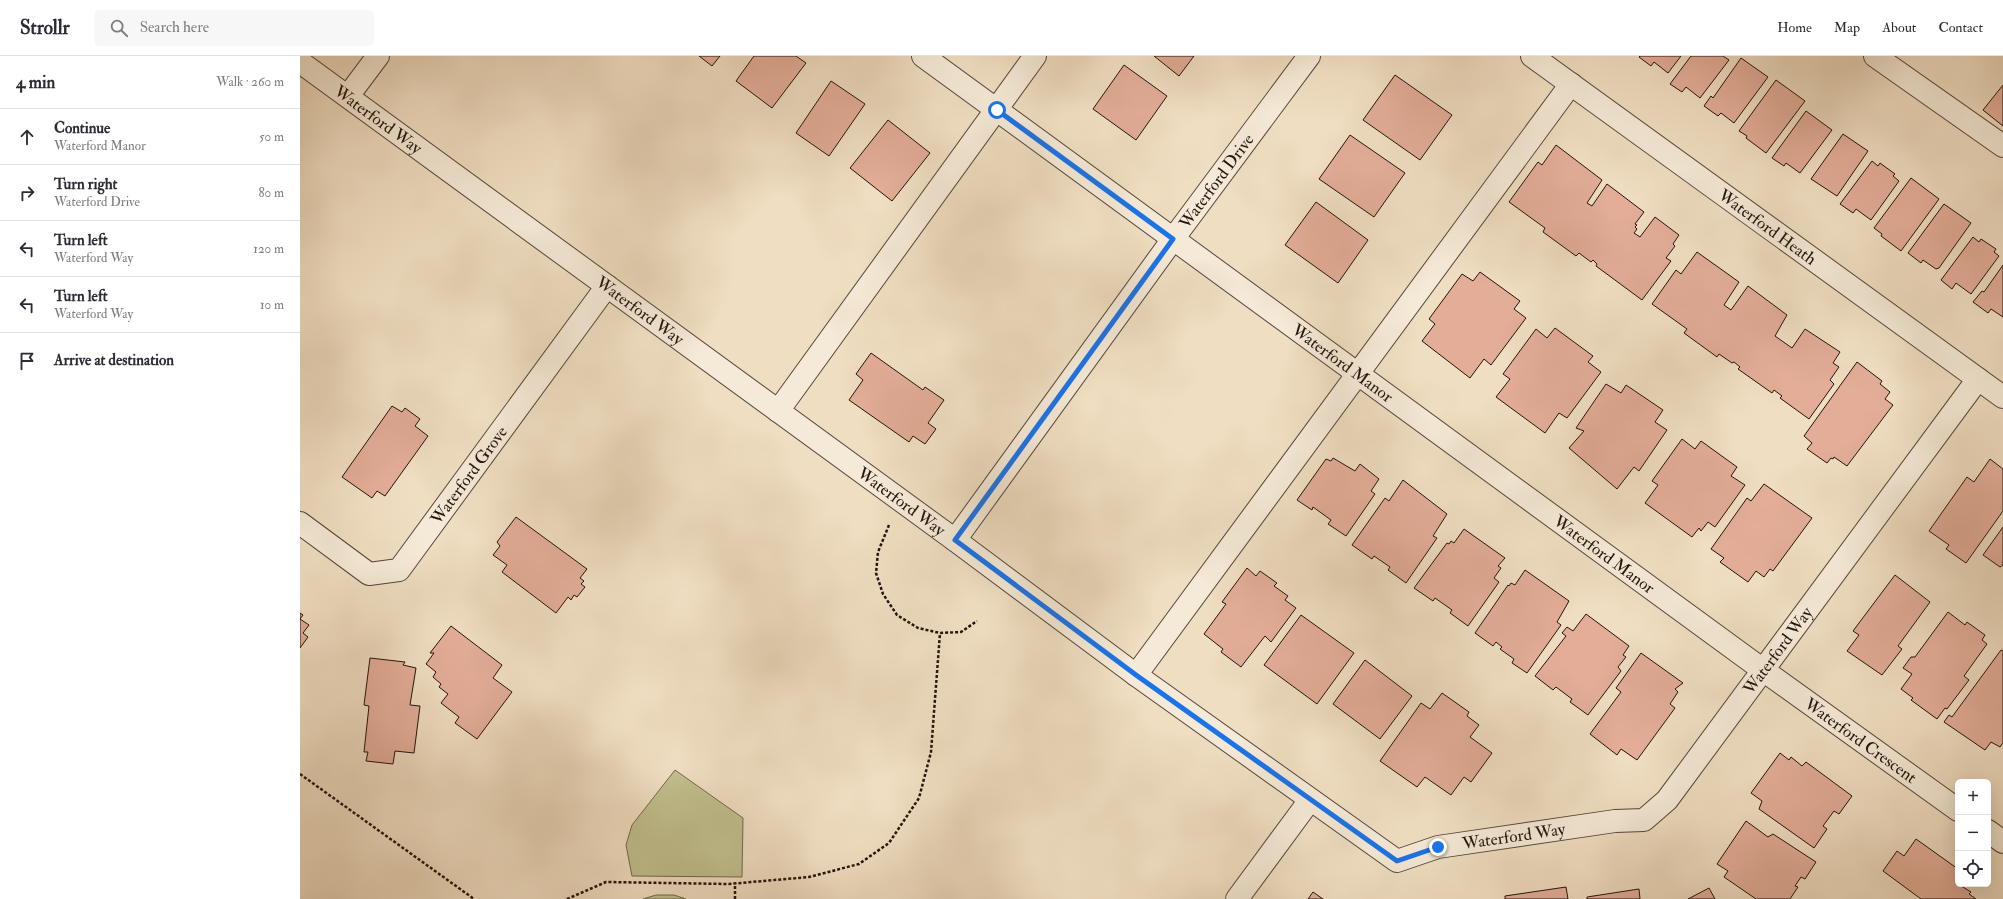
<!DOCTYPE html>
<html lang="en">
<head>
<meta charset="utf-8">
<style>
	body { margin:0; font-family:"IM FELL Double Pica",serif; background:#f7f7f7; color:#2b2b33 }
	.controls { position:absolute; right:12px; bottom:12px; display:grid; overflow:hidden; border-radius:6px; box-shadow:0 4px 16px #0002 }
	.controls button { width:36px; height:36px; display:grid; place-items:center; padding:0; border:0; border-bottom:1px solid #e1e1e2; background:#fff; color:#2b2b33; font:20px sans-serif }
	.stop { position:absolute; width:12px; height:12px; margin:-9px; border:3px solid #1a73e8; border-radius:50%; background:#fff }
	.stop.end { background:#1a73e8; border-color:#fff; box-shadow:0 1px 4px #0008 }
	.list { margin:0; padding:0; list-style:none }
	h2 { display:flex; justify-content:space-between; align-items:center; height:52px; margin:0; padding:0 16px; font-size:17px }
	h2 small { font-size:13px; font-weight:400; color:#7c7c81 }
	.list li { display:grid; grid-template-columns:26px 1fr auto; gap:12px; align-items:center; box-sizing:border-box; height:56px; padding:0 16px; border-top:1px solid #e1e1e2 }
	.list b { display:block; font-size:15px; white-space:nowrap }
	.list p { margin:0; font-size:13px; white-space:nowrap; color:#7c7c81 }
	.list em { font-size:13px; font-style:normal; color:#7c7c81 }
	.icon { flex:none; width:22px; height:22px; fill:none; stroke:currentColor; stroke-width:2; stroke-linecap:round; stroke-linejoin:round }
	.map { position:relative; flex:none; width:1703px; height:843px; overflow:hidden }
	header { display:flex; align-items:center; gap:24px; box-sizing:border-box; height:56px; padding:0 20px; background:#fff; border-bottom:1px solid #e1e1e2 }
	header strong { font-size:19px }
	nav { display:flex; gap:22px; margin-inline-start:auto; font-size:14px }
	.search { width:280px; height:36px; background:#f7f7f7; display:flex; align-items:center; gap:10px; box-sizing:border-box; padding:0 14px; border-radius:6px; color:#7c7c81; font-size:15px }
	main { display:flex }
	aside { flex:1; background:#fff }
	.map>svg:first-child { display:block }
</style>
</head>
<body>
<header>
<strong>Strollr</strong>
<div class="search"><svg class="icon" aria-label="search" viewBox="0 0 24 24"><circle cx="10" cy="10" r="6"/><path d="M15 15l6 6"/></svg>Search here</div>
<nav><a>Home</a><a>Map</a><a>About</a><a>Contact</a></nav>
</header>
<main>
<aside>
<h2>4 min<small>Walk · 260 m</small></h2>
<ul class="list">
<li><svg class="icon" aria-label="ahead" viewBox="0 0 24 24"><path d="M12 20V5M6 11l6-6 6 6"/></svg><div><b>Continue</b><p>Waterford Manor</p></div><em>50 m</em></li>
<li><svg class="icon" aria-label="right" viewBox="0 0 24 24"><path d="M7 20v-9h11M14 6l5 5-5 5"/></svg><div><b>Turn right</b><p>Waterford Drive</p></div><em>80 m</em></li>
<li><svg class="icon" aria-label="left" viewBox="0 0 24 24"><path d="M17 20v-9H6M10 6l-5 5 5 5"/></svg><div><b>Turn left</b><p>Waterford Way</p></div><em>120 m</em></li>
<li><svg class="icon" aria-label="left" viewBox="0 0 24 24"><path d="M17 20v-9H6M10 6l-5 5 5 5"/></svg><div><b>Turn left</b><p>Waterford Way</p></div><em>10 m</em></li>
<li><svg class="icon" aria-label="arrive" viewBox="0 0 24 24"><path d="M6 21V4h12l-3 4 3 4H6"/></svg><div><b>Arrive at destination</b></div></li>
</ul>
</aside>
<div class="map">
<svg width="1703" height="843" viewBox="0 0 1703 843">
	<rect width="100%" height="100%" fill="#f0dec2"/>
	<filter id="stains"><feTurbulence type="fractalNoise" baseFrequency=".005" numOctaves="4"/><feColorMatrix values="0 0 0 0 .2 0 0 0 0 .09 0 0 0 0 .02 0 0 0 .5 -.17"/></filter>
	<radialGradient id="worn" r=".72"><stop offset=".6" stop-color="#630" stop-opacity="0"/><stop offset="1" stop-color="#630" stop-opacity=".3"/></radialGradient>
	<!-- green -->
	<g fill="#c1bf8e" stroke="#72694d">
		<polygon points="375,714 443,762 442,821 332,820 326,789 332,769"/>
		<polygon points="356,839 374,839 386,843 343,843"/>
	</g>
	<!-- building -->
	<g fill="#e3ad98" stroke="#23130c">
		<polygon points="399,0 420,0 412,10"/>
		<polygon points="454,0 496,0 506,7 472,52 436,25"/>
		<polygon points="854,0 894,0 879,20"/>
		<polygon points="1340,0 1381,0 1368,17 1354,6 1351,10 1339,1"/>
		<polygon points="1391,0 1423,0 1429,4 1400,42 1386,31 1382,36 1370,28"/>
		<polygon points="1441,2 1468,21 1434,67 1421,57 1418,60 1404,50 1411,40 1413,42"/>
		<polygon points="824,9 867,40 836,84 793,53"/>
		<polygon points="1095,19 1152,59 1120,104 1063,64"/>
		<polygon points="1476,24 1505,45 1466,97 1446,82 1447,80 1439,75"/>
		<polygon points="531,25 565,48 529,100 496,77"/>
		<polygon points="1703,29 1703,70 1683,54"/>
		<polygon points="1506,55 1532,74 1500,117 1486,107 1484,110 1472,102"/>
		<polygon points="588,64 630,97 592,145 550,112"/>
		<polygon points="1543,78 1568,95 1537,140 1511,123"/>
		<polygon points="1050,79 1105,117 1074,161 1019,123"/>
		<polygon points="1256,89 1302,124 1287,147 1292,150 1307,128 1344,156 1335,168 1337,169 1335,171 1337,173 1334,177 1340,181 1355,161 1379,179 1373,188 1375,190 1366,202 1371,205 1342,244 1296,210 1297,208 1293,204 1291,206 1279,197 1276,200 1243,176 1245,172 1209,146 1238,106 1242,109"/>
		<polygon points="1572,105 1578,110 1580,107 1595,118 1593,120 1599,125 1571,164 1556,153 1553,157 1540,148"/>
		<polygon points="1611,122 1639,143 1601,195 1581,180 1582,178 1574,172"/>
		<polygon points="1016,146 1068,184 1038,227 985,189"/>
		<polygon points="1644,148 1671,167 1639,212 1636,213 1623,204 1621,207 1608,197"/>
		<polygon points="1673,181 1679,186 1681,183 1696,193 1694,196 1699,200 1671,238 1656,227 1652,233 1641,224"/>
		<polygon points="1397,196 1439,226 1424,249 1431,254 1448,230 1487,259 1475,280 1492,292 1505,273 1540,296 1533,307 1539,311 1530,324 1534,328 1509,363 1480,342 1482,340 1474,334 1472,337 1438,313 1440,311 1434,306 1432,307 1419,298 1417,301 1384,277 1387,273 1352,248 1376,214 1381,218"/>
		<polygon points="1703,209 1703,261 1691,253 1688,257 1673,246 1682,235 1684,236"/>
		<polygon points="1180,216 1220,245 1214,253 1226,262 1191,309 1184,303 1170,322 1122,285 1135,268 1129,263 1162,218 1173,225"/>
		<polygon points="1255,272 1293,300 1288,306 1301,316 1267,362 1259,357 1245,377 1196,341 1210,323 1203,318 1236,273 1247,282"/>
		<polygon points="571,297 623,334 625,331 644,344 628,367 636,373 625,388 613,380 609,386 549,344 563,324 556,318"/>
		<polygon points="1557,306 1582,325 1580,328 1590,336 1585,343 1593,349 1547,410 1534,401 1533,403 1531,402 1527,407 1507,393 1512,387 1504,380"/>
		<polygon points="1306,328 1321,337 1326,329 1363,354 1355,366 1367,374 1339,415 1334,411 1317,433 1269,392 1284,375 1276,372"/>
		<polygon points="92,350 102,356 105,352 120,363 115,370 128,380 85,440 77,435 72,442 42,421"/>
		<polygon points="1382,383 1395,393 1401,385 1437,411 1431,420 1445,429 1415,471 1408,466 1401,475 1399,472 1392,481 1345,447 1358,429 1352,425"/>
		<polygon points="1033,402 1055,415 1060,408 1079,423 1071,435 1075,438 1046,480 1028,468 1031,464 1013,451 1012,454 997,444 1026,403 1031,405"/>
		<polygon points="1690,403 1703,413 1703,455 1666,507 1646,493 1649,489 1629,475 1667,421 1674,426"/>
		<polygon points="1103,424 1147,458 1133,480 1137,482 1106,527 1088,514 1090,511 1074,500 1072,503 1052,489 1085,442 1089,445"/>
		<polygon points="1464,428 1512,462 1473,515 1470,513 1464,521 1456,515 1448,526 1420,506 1424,502 1411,493 1447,442 1451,445"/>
		<polygon points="216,461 287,513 280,522 284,525 281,528 285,531 277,541 274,539 271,544 268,541 256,557 202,516 207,509 193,499 200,490 197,486"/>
		<polygon points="1703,471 1703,509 1700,511 1683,499"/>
		<polygon points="1164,473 1205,502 1198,510 1201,512 1194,522 1199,526 1168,570 1150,557 1152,554 1135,542 1133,545 1114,532 1147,487 1149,488 1151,485 1154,487"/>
		<polygon points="947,512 956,520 960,515 977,527 974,530 988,540 985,544 996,552 971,586 965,580 941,611 921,596 923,593 904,578 926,548 922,546"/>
		<polygon points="1225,514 1269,545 1257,566 1261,569 1227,617 1212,607 1214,603 1200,593 1202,591 1196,586 1193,590 1175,577 1208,529 1209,530 1211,527 1215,529"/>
		<polygon points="1595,519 1630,546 1598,590 1602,593 1582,619 1547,595 1559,579 1553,575"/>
		<polygon points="1648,556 1665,569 1667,566 1685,579 1682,584 1687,588 1664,620 1669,624 1647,653 1645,652 1637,663 1611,644 1613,642 1601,633 1612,618 1603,612 1611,601 1615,601"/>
		<polygon points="0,557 3,559 0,563 9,569 3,577 8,581 0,592"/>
		<polygon points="1286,558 1329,590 1323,599 1326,601 1318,611 1321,615 1288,659 1270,646 1272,643 1256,631 1253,634 1235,620 1266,580 1262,577 1267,571 1273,575"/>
		<polygon points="1001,559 1054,597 1017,648 964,609"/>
		<polygon points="151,570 202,609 193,622 212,636 177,683 155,667 159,661 141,647 148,638 139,631 141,628 133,621 136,616 126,608 134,597 130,597"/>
		<polygon points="1701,594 1703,595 1703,687 1700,691 1691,686 1685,694 1644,666 1649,659 1652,661"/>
		<polygon points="1341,597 1383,627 1375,633 1378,636 1370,648 1375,652 1337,704 1321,693 1317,699 1290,678 1321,636 1316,632"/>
		<polygon points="70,602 105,606 103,609 116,612 110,649 120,650 114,697 95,695 93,708 66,705 68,696 64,696 69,650 64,649"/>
		<polygon points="1065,604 1112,640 1080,683 1033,648"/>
		<polygon points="1142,637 1169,656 1167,660 1179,669 1170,681 1192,697 1171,726 1164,721 1151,739 1125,721 1117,731 1080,705 1121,647 1130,653"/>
		<polygon points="1480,697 1489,704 1491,701 1502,710 1506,706 1552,740 1539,758 1534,755 1523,770 1527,773 1514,792 1459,753 1462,745 1451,737"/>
		<polygon points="1446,765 1468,781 1473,778 1516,806 1505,823 1501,821 1495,830 1498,831 1490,843 1456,843 1424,821 1428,815 1417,808"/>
		<polygon points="1616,783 1658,813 1658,828 1671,836 1669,838 1676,843 1621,843 1583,815 1597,795 1604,800"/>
		<polygon points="1266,831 1268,843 1205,843 1205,840"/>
		<polygon points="1409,832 1415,843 1388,843"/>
		<polygon points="1339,833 1340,843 1287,843 1287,841"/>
		<polygon points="1013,836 1023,843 1008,843"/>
	</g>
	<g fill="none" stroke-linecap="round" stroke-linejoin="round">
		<defs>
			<g id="minor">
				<path id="s1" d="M623,0l840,614 195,140"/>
				<path id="s2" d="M1232,0l471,341"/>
				<polyline points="1575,0 1703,90"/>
				<path id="s3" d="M0,6l655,478 181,135 261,186 41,-14 177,-26 29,-1 23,-20 311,-421"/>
				<polyline points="48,40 78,0"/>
				<polyline points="478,355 735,0"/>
				<path id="s4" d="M0,467l69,51 30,-4 208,-284"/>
				<path id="s5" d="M655,484l218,-301 136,-183"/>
				<polyline points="836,619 1271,28"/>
				<polyline points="1688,775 1703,786"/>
				<polyline points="937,843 1010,744"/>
			</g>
		</defs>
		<!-- minor casing -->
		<use href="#minor" stroke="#56463a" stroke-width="24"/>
		<!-- path -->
		<g stroke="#23130c" stroke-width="2.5" stroke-dasharray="3 2" stroke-linecap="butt">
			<polyline points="589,469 578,496 576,517 583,538 597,559 618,572 640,577 661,576 677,565"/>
			<polyline points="0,718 174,843"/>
			<polyline points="267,843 306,826 429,828 509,821 559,808 589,787 619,742 631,696 640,577"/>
			<polyline points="435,843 435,827"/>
		</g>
		<!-- minor -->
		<use href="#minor" stroke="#f5ead7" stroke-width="22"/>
	</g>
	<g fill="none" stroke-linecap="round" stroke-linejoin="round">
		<!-- route -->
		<polyline stroke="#1a73e8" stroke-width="5" points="697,54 873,183 655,484 836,619 1097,805 1138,791"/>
	</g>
	<g text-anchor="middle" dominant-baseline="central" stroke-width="4" stroke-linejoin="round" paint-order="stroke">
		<!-- street labels -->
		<g font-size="17" fill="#23130c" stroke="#f5ead7">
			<text stroke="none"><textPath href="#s3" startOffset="97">Waterford Way</textPath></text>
			<text stroke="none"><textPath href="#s5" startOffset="444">Waterford Drive</textPath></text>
			<text stroke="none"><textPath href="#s2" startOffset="291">Waterford Heath</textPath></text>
			<text stroke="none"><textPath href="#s3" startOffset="421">Waterford Way</textPath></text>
			<text stroke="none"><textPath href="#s1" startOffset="520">Waterford Manor</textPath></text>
			<text stroke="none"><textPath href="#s4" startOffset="234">Waterford Grove</textPath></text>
			<text stroke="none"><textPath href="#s3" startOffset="745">Waterford Way</textPath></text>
			<text stroke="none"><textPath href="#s1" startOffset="844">Waterford Manor</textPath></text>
			<text stroke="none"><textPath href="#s3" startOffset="1825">Waterford Way</textPath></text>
			<text stroke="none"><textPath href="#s1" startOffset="1161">Waterford Crescent</textPath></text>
			<text stroke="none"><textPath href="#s3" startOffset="1477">Waterford Way</textPath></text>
		</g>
	</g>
	<rect width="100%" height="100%" filter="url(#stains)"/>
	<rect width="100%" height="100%" fill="url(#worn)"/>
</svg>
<div class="controls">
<button>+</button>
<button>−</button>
<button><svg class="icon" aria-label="locate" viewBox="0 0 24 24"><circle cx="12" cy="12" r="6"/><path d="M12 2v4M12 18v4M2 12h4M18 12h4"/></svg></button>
</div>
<div class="stop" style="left:697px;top:54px"></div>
<div class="stop end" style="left:1138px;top:791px"></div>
</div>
</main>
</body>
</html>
